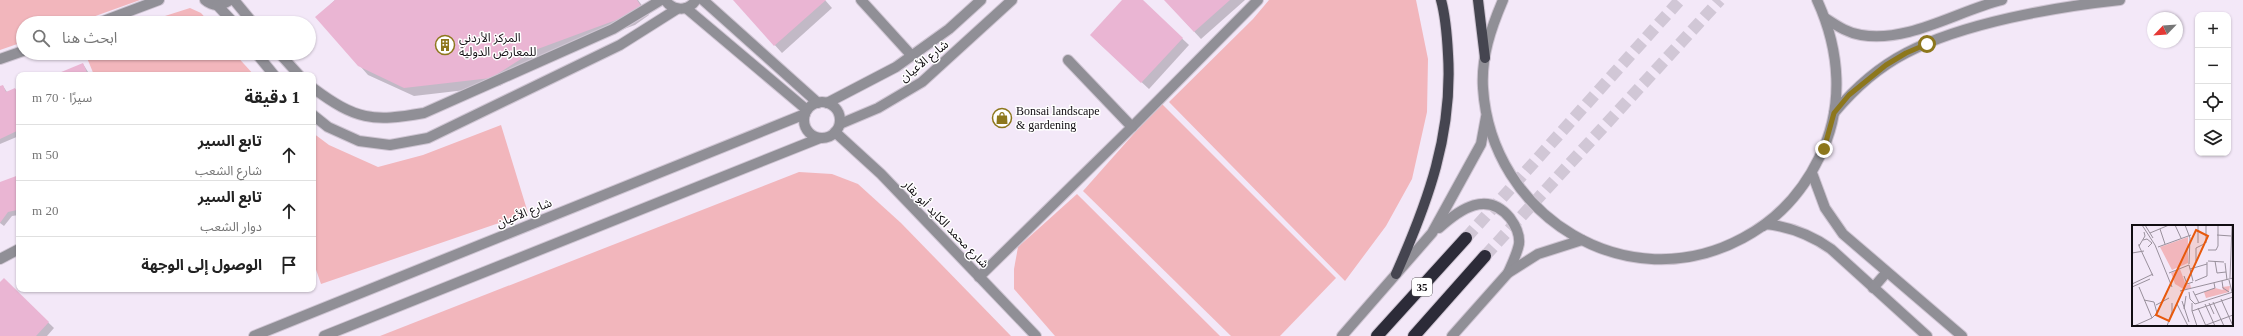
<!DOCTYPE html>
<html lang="ar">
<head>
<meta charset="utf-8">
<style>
	body { margin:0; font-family:"Times New Roman","Noto Sans Arabic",serif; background:#f6f6f6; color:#222; direction:rtl }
	.controls { position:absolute; right:12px; top:12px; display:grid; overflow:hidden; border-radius:8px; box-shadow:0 1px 3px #0004 }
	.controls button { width:36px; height:36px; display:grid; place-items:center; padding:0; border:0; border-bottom:1px solid #e0e0e0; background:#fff; color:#222; font:20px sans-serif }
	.compass { position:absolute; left:2147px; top:12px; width:36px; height:36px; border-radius:50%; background:#fff; box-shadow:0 1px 3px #0004; rotate:245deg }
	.stop { position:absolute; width:12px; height:12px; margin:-9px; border:3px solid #8d771c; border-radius:50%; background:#fff }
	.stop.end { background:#8d771c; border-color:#fff; box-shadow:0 1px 4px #0008 }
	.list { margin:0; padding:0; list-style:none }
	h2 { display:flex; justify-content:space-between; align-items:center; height:52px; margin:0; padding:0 16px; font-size:17px }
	h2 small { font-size:13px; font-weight:400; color:#767676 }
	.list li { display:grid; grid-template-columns:26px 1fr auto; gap:12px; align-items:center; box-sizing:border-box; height:56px; padding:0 16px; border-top:1px solid #e0e0e0 }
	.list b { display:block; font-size:15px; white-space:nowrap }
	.list p { margin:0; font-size:13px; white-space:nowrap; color:#767676 }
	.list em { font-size:13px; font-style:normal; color:#767676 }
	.icon { flex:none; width:22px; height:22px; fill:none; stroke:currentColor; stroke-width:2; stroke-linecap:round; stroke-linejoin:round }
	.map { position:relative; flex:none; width:2243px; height:336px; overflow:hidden; direction:ltr }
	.search { position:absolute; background:#fff; box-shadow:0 1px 3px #0004; left:16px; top:16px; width:300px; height:44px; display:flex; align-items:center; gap:10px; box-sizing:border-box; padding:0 14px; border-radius:22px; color:#767676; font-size:15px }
	.panel { position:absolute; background:#fff; box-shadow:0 1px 3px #0004; left:16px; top:72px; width:300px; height:220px; border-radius:8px; direction:rtl }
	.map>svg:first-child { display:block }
</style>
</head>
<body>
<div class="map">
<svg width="2243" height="336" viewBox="0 0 2243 336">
	<rect width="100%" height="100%" fill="#f3e8f8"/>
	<!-- green -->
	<g fill="#f2b6bc">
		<polygon points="0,0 140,0 76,23 23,23 23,42 0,50"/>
		<polygon points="1269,0 1416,0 1428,59 1427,112 1412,179 1386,226 1345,281 1169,102 1253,19"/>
		<polygon points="190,8 201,13 210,23 143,23"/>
		<polygon points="85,53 234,53 254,75 94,75"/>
		<polygon points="1161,103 1336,278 1280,336 1231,336 1083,191"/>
		<polygon points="501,125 528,213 321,284 313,261 313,133 329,145 378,167 423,155"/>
		<polygon points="799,172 832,174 858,184 901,223 1011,336 380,336"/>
		<polygon points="1077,194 1220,336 1055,336 1014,289 1014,269 1018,247"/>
	</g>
	<!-- shadow -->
	<g fill="#0003">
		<polygon points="335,0 638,0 649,15 635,25 544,58 500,86 414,96 368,75 317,17"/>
		<polygon points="734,0 825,0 832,8 782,53"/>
		<polygon points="1123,0 1141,0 1189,45 1149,89 1098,42"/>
		<polygon points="1165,0 1245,0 1201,39"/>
		<polygon points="83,64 90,75 56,75"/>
		<polygon points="3,86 7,92 15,89 19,94 19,136 0,144 0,87"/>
		<polygon points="19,177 19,215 12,216 4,226 0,223 0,183"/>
		<polygon points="4,280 54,328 47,336 0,336 0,283"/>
	</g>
	<!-- building -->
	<g fill="#eab5d3">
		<polygon points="335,0 637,0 641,6 627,16 535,50 491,78 404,88 358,66 315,17"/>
		<polygon points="733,0 826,0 774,46"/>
		<polygon points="1122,0 1143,0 1183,38 1141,83 1090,35"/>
		<polygon points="1164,0 1230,0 1194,32"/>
		<polygon points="83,63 88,75 54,75"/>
		<polygon points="3,85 6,92 15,88 19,97 19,130 0,139 0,86"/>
		<polygon points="19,175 19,217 17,210 8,212 0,223 0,182"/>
		<polygon points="4,278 49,322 36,336 0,336 0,282"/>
	</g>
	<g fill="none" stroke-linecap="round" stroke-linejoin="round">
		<!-- highway-tunnel -->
		<g stroke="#d1c7d6" stroke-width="12" stroke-dasharray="12 6" stroke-linecap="butt">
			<polyline points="1466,238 1680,0"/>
			<polyline points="1485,256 1720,0"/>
		</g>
		<defs>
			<g id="minor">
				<path d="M205,0c8,7 17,6 25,0"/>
				<polyline points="234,0 253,23"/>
				<path d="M665,0c8,11 23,12 31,0"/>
				<polyline points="703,0 818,103"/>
				<polyline points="861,0 912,56"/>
				<path d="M1503,0c-12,28 -22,57 -20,88 8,128 144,213 260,150 34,-18 59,-45 76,-80 26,-51 21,-108 -2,-158"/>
				<polyline points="217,5 234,23"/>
				<polyline points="686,8 807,110"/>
				<path d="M1825,18c11,7 22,15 36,17 48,8 96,-24 141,-35"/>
				<polyline points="98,23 159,0"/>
				<polyline points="256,53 274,75"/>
				<polyline points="279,53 299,75"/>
				<polyline points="0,59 23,51"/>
				<path d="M313,88c43,32 59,34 111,25l189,-84 48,-29"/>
				<circle cx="822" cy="120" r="18"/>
				<polyline points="827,103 896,67 949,29 981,0"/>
				<path d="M1834,113c20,-24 43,-45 72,-60 57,-30 149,-46 214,-53"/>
				<polyline points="313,115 328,127 359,141 390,145 428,138 620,45 677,9"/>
				<polyline points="840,124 878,108 922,82 1012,0"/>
				<polyline points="1132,127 1258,0"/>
				<polyline points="835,132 881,174 1036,336"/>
				<polyline points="1812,173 1825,208 1843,234 1962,336"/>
				<path d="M1763,226l3,-2c25,3 45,11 65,25l96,87"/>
				<path d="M1439,228c21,-19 48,-38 71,-10 6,8 10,16 9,26 -2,10 -7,20 -11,29"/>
				<polyline points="0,259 19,249"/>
				<polyline points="979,277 1132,127 1068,60"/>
				<polyline points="1873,288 1886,273"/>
				<polyline points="254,336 805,114"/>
				<polyline points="324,336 820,138"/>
				<polyline points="1342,336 1432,233 1481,144 1486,117"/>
				<polyline points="1452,336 1508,273 1538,254 1582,240"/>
			</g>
			<g id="major">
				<polyline points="1478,0 1485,58"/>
				<path d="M1396,274c32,-72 57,-140 52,-220 -1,-19 -2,-36 -7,-54"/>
			</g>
			<g id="highway">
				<polyline points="1377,336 1466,238"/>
				<polyline points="1414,336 1485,256"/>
			</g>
		</defs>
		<!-- minor casing -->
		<use href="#minor" stroke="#cfc5d3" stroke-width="12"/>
		<!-- major casing -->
		<use href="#major" stroke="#cfc5d3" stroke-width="12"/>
		<!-- highway casing -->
		<use href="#highway" stroke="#cfc5d3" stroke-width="14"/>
		<!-- minor -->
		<use href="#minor" stroke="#908f96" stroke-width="10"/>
		<!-- major -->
		<use href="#major" stroke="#454550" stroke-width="10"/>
		<!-- highway -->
		<use href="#highway" stroke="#2c2b38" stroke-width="12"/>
	</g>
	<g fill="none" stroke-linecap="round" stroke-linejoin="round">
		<!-- route -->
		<polyline stroke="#8d771c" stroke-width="5" points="1824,149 1834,113 1849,95 1886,65 1906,53 1927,44"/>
	</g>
	<!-- icons -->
	<defs>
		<symbol id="building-ring" viewBox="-11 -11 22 22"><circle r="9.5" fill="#fff" stroke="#8d771c" stroke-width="1.5"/><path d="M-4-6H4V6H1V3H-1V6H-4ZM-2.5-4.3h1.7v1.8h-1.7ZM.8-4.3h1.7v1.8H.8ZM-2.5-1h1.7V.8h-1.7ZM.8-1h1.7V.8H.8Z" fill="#8d771c"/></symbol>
		<symbol id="shop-ring" viewBox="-11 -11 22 22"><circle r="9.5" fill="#fff" stroke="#8d771c" stroke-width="1.5"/><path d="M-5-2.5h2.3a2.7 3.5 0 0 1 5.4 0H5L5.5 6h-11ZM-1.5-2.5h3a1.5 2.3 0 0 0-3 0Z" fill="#8d771c"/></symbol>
	</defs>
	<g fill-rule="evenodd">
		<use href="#building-ring" x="434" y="34" width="22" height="22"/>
		<use href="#shop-ring" x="991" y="107" width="22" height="22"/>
	</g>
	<g text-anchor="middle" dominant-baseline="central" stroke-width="3" stroke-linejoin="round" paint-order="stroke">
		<!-- shield labels -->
		<rect fill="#fff" stroke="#585659" stroke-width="1" x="1412" y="278" width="20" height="18" rx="3"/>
		<g font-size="11" font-weight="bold" fill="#110d12">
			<text x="1422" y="287">35</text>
		</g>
		<!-- poi labels -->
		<g font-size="12" fill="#110d12" stroke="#fff" text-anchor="start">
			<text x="459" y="38">المركز الأردني<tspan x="459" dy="14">للمعارض الدولية</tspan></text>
			<text x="1016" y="111">Bonsai landscape<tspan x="1016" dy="14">&amp; gardening</tspan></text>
		</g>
		<!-- street labels -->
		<g font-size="12" fill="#110d12" stroke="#fff">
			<text transform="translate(924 61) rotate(-39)">شارع الأعيان</text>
			<text transform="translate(524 213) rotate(-22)">شارع الأعيان</text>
			<text transform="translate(946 224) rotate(46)">شارع محمد الكايد أبو بقار</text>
		</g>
	</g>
	<!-- overview -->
	<g transform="translate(2132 225)">
		<rect width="101" height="101" fill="#f3e8f8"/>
		<path d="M56,12v26l-16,7 -12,-23zM48,44l6,16 4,-1 1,4 -6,2 -10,-6 -4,-11zM98,61l-1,6 -23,6 -2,-6 11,-4 8,2 -1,-3z" fill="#f2b6bc"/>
		<path fill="none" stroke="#99909c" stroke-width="1" d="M10,0l13,20 17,42M13,0l8,13M43,0l6,13M53,0l5,13 -1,26M66,0v18M28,4l5,15M18,8l19,-8M85,10l14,1M11,15l4,-1 5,4 -4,4M74,18v-18M7,19v2l6,-10 -1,-4M7,21l14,30M86,21v-21M26,22l33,-12M76,25h8l2,-4M0,28l12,-2M64,36v-13l8,-4M76,36l16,1M83,36l2,12 9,-1M93,38l2,17M57,40l4,16M58,44l17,-5M37,48l20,-8M52,51l3,8 6,-2M98,53l2,-53M97,55l3,12M63,56l12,-5v-14M90,56l1,7 6,4M0,59l21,-10M0,62l18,-8M7,62l13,31M48,66l53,-13M61,66l6,12M57,67l1,7 5,5 38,-12M63,70l20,-7 -1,-5M89,74l12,27M50,76l7,21M81,77l11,24M60,78v8l5,15M77,78l5,11M45,79l11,22M73,79l10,22M24,80l13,-7M66,83l8,18M52,84l2,-13M60,86l41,-14M74,100l27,-10M2,101l18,-8 5,-5 -3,-11 -10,-2M35,101l5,-14v-9"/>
		<path fill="#e8590c" fill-opacity="0.15" stroke="#e8590c" stroke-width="2" d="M64,5l12,6 -39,85 -13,-6z"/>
		<rect width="101" height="101" fill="none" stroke="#110d12" stroke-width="2"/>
	</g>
</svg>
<div class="controls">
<button>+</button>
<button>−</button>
<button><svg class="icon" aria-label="locate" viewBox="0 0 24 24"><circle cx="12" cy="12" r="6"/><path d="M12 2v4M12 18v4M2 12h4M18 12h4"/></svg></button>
<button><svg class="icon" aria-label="layers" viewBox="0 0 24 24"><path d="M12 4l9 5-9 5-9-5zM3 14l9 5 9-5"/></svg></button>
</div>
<svg class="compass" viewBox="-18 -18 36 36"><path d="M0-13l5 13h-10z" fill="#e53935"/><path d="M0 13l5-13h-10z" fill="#767676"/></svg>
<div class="stop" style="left:1927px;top:44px"></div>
<div class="stop end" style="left:1824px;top:149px"></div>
<div class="search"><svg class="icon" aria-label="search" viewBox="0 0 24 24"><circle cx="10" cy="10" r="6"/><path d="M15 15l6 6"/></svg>ابحث هنا</div>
<section class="panel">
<h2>1 دقيقة<small>سيرًا · 70 m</small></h2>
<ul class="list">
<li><svg class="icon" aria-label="ahead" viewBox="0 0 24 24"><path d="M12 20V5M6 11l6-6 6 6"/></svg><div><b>تابع السير</b><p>شارع الشعب</p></div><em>50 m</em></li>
<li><svg class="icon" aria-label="ahead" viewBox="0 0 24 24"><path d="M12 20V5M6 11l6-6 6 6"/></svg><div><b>تابع السير</b><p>دوار الشعب</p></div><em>20 m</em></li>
<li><svg class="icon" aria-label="arrive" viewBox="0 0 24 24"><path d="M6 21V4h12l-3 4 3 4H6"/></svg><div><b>الوصول إلى الوجهة</b></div></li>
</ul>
</section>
</div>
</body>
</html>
